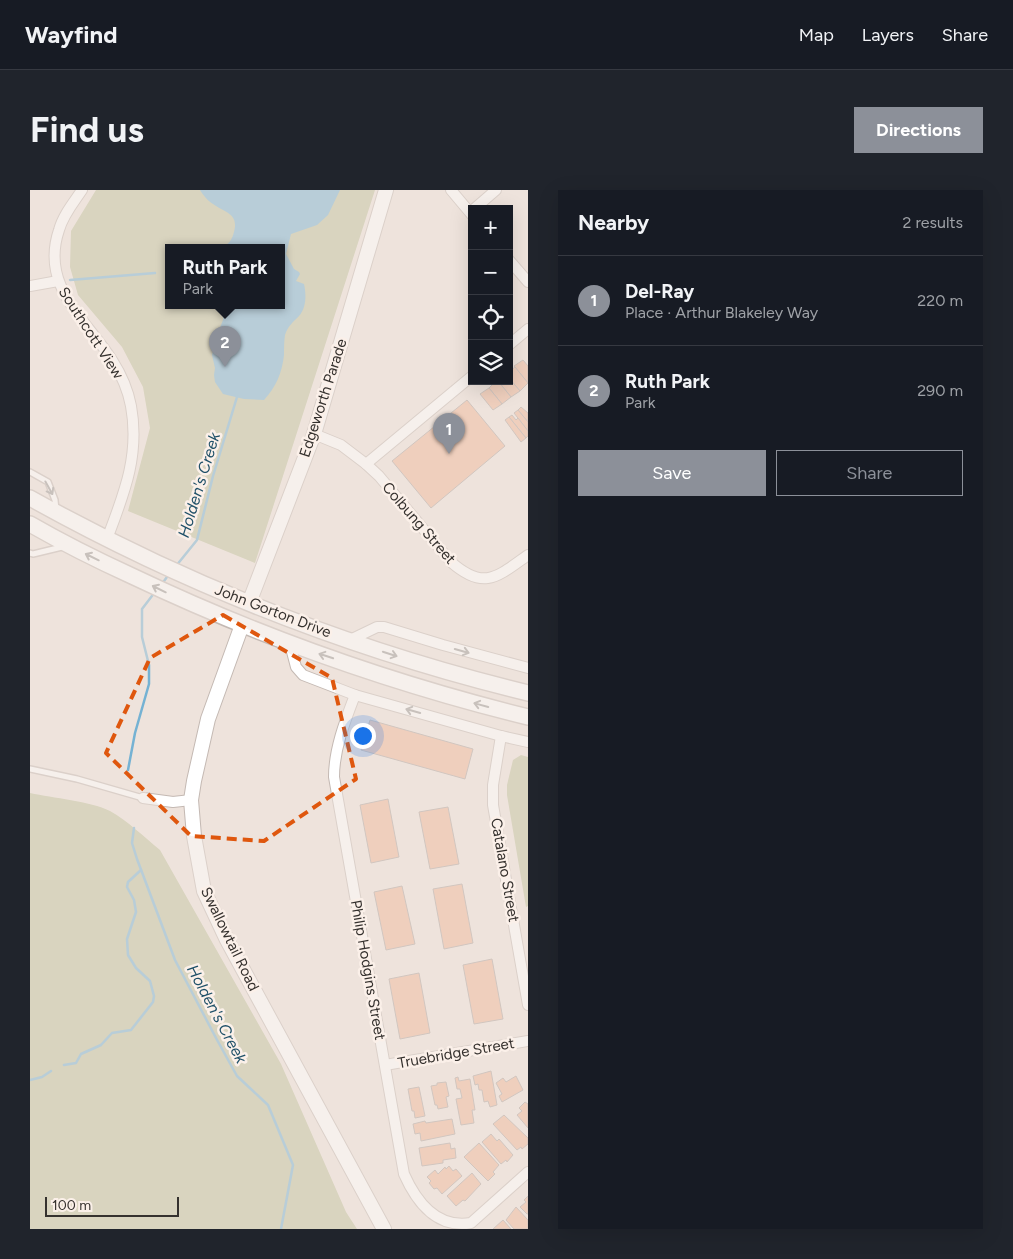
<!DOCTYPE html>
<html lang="en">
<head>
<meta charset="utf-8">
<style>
	body { margin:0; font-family:Figtree,sans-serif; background:#20242c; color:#f1f3f6 }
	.controls { position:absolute; right:15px; top:15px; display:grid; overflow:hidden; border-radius:0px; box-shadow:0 5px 20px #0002 }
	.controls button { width:45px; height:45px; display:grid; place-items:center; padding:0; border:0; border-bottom:1px solid #363941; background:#171b24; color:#f1f3f6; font:25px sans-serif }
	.scale { position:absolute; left:15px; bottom:12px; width:134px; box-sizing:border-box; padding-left:5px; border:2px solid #35312e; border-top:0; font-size:14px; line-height:18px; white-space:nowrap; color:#35312e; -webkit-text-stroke:4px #fbf0e9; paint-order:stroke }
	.you { position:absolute; left:332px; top:545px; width:18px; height:18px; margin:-12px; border:4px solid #fff; border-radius:50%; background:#1a73e8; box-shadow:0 0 0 8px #1a73e833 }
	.badge { display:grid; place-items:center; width:32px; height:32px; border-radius:50%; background:#8c9099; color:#fff; font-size:16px; font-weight:700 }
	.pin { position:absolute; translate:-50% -41px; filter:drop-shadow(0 1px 2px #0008) }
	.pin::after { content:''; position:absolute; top:26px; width:18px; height:15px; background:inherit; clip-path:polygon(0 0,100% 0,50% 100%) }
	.popup { position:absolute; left:135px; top:54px; width:120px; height:65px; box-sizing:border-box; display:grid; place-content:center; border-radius:0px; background:#171b24; filter:drop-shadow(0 1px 4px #0005); font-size:16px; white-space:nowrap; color:#9ea1a6 }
	.popup b { font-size:19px; color:#f1f3f6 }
	.popup::after { content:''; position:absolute; left:50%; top:100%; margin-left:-10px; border:10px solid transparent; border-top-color:#171b24 }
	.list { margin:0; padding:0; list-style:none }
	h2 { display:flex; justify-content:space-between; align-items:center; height:65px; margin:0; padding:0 20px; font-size:21px }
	h2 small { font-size:16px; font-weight:400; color:#9ea1a6 }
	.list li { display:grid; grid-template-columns:32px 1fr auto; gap:15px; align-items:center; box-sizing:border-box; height:90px; padding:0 20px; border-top:1px solid #363941 }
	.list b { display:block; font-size:19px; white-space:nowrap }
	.list p { margin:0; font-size:16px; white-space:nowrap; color:#9ea1a6 }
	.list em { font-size:16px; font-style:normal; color:#9ea1a6 }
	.actions { display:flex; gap:10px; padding:15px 20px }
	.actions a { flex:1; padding:11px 0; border:1px solid #8c9099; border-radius:0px; text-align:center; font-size:18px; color:#8c9099 }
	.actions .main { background:#8c9099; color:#fff }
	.icon { flex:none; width:28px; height:28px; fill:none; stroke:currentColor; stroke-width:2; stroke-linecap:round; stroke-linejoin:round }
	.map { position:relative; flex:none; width:498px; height:1039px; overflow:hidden; border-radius:0px }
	header { display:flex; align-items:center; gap:30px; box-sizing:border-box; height:70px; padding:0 25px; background:#171b24; border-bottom:1px solid #363941 }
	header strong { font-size:24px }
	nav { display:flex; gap:28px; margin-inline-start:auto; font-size:18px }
	.intro { display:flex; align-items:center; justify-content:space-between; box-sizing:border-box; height:120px; padding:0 30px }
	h1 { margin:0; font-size:35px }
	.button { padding:12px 22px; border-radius:0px; background:#8c9099; color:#fff; font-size:18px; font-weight:700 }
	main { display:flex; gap:30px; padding:0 30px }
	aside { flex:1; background:#171b24; border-radius:0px; box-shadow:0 5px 20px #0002 }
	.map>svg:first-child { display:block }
</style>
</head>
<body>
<header>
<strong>Wayfind</strong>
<nav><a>Map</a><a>Layers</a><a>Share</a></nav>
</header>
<div class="intro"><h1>Find us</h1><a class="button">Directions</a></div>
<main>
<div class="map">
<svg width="498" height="1039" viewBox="0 0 498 1039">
	<rect width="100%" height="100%" fill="#eee3dc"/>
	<!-- green -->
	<g fill="#bec09b" fill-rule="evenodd">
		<path d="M66,0h279l-120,373 -127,-52 22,-83 -7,-41 -21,-40 -44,-52 -8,-28 1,-36zM139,58h112v58h-112z"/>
		<polygon points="491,565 498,567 498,716 496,717 477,605 477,595 483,570"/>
		<path d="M0,603c23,5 60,8 80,18 18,10 34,26 50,39l121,214 65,148 11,17h-327z"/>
	</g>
	<!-- water -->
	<path fill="#75b2d3" d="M170,0h140l-12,25 -11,10 -26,9 -5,20 8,15 5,3 1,2 -4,7 8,3c2,9 3,23 -5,32 -6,6 -11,10 -14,19 -1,6 -1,13 -1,20 -2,18 -8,32 -20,45l-20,-1 -21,-5 -8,-12 -1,-7 1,-7 -3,-13 4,-17 7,-18 2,-14h56v-58h-84l2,-3c16,0 30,8 35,-13 5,-19 -9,-19 -21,-28 -6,-4 -9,-8 -13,-14z"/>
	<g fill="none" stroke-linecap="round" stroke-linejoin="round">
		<!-- stream -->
		<g stroke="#75b2d3" stroke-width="2.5">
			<polyline points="40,90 125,83"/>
			<polyline points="146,376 167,350 183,286 207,207"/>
			<polyline points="132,394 139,384"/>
			<polyline points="98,580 105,543 119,494 119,475 112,447 112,419 125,402"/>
			<polyline points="104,638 102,653 107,669 145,770 186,848 207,886 238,915 263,975 251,1039"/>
			<polyline points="34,875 46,873 51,864 71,855 82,843 101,840 123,812 124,806 120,791 106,778 98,765 97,749 106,722 104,710 97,697 98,692 111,680"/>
			<polyline points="0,890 12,887 21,881"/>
		</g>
	</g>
	<!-- building -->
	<g fill="#f0b598" stroke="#ada29c">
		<polygon points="493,170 498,176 498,193 484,176"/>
		<polygon points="485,177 498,193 490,201 479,188 480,181"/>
		<polygon points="479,188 490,201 481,207 468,191 479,191"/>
		<polygon points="466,191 468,191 481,207 472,214 459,198"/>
		<polygon points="459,198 472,214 463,220 450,204"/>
		<polygon points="437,210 475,256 401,318 362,271"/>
		<polygon points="491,217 498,223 498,232 488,220"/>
		<polygon points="488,220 498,232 498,241 484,223"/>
		<polygon points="482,225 486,230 488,228 498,241 498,246 496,248 479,227"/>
		<polygon points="479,227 496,248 491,252 475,230"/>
		<polygon points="340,530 443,559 435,589 331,560"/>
		<polygon points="358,609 369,667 341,673 330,615"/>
		<polygon points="418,617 429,674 400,679 389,622"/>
		<polygon points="432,694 443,753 414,759 403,699"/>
		<polygon points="372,696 385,754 356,760 344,702"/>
		<polygon points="462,769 473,829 444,834 433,775"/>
		<polygon points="389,783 400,843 370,849 359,789"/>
		<polygon points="461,881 467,915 460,917 458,911 454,912 452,900 449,900 448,894 445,895 443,886"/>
		<polygon points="486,886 493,900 472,912 469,906 472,904 466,893 473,888 476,892"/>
		<polygon points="428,887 429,891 440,889 445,920 442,920 444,933 431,935 426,909 432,908 430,899 427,899 425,888"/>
		<polygon points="416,892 419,906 416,907 418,917 408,919 407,915 405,915 401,896 407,895 407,893"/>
		<polygon points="389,897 395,926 385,928 384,921 382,921 378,899"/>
		<polygon points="495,912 498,914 498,938 487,925 492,921 489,918"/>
		<polygon points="474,925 498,948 498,954 492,959 491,957 487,960 463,934"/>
		<polygon points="422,929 425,944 391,951 390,943 385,944 383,934 395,931 396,933"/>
		<polygon points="461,944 467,951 469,949 483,965 477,972 476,970 471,974 452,952"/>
		<polygon points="420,953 421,959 425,958 426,968 413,970 413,973 392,976 389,958"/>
		<polygon points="449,953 469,975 463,982 465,984 458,991 434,967"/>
		<polygon points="419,976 423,981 426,979 432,986 412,1004 407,998 404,999 399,993 401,991 397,987 405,980 408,984 415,977 416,979"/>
		<polygon points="442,983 451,994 435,1011 433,1010 426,1016 417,1006"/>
		<polygon points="498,1006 498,1024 497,1024 490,1017 496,1012 494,1010"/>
		<polygon points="486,1017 498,1030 498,1039 484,1039 476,1030"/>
		<polygon points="473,1030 481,1039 463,1039"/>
	</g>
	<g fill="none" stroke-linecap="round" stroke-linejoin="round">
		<defs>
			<g id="lane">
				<polyline points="0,282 18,292 25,310 26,320"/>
				<polyline points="0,363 3,364 32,357"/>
				<polyline points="0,579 47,589 113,608"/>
			</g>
			<g id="street">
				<path d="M52,0c-8,12 -19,25 -23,40 -19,56 26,88 53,130 9,14 16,30 19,46 9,49 -7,88 -24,133"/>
				<polyline points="421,0 442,25"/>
				<polyline points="444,19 466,0"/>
				<polyline points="479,70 498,92"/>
				<polyline points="0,96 28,91"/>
				<polyline points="479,155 498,139"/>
				<path d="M284,244l27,11 25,19 13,12 72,86c33,29 46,15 77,-7"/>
				<polyline points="336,274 442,186"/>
				<polyline points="320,450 347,437 354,437 413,455 498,478"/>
				<polyline points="260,454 266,477 273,485 325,505 471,546 498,552"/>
				<path d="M325,505c-10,26 -21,54 -21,82l70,397c12,27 32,55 67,49l57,-51"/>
				<polyline points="471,546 463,595 463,615 498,815"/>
				<polyline points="113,608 143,612 161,610"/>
				<polyline points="355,875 498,851"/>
			</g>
			<g id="secondary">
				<polyline points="219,413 284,244 356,0"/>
				<polyline points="212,435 178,529 164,591 161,610 164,646 174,701 197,750 354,1039"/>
			</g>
			<g id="primary">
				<path d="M0,308c156,87 325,153 498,195"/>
				<path d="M0,334c33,19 67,36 102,52 128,61 258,107 396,141"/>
			</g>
		</defs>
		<!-- lane casing -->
		<use href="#lane" stroke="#c4b9b3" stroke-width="8"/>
		<!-- street casing -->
		<use href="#street" stroke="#c4b9b3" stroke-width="12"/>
		<!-- secondary casing -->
		<use href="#secondary" stroke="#c4b9b3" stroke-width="16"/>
		<!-- primary casing -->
		<use href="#primary" stroke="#c4b9b3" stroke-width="18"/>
		<!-- lane -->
		<use href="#lane" stroke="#fff" stroke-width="5"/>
		<!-- street -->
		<use href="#street" stroke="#fff" stroke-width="10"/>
		<!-- secondary -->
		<use href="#secondary" stroke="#fff" stroke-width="14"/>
		<!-- primary -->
		<use href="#primary" stroke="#fff" stroke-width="15"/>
	</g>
	<!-- one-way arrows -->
	<defs><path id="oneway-shaft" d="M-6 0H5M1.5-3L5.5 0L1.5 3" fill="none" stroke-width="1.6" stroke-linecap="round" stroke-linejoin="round" transform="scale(1.25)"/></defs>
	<g stroke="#9a9896">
		<use href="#oneway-shaft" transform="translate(19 298) rotate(61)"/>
		<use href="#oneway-shaft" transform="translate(62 367) rotate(-154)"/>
		<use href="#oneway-shaft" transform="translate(129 399) rotate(-154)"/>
		<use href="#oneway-shaft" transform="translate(432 461) rotate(16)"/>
		<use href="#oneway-shaft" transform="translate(360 464) rotate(18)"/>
		<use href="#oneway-shaft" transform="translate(296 466) rotate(-162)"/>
		<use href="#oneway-shaft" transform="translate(451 515) rotate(-165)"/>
		<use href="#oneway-shaft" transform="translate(383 521) rotate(-164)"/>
	</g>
	<!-- marked area -->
	<path d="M0 0H498V1039H0ZM193,425l109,63 24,101 -92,62 -73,-5 -85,-83 44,-95z" fill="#eee3dc" fill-opacity=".55" fill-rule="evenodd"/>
	<path fill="none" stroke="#df570e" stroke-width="4" stroke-dasharray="10 6" stroke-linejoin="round" d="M193,425l109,63 24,101 -92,62 -73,-5 -85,-83 44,-95z"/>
	<g text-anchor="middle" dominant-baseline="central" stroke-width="5" stroke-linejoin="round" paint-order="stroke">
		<!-- street labels -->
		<g font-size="15" fill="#35312e" stroke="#fbf0e9">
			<text transform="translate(61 143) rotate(57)">Southcott View</text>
			<text transform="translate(293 208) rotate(-72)">Edgeworth Parade</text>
			<text transform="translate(389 333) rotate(49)">Colbung Street</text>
			<text transform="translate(243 421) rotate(21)">John Gorton Drive</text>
			<text transform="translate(475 680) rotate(80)">Catalano Street</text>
			<text transform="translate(200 749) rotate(64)">Swallowtail Road</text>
			<text transform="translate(338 780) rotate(80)">Philip Hodgins Street</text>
			<text transform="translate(426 863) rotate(-10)">Truebridge Street</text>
		</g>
		<!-- water labels -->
		<g font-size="16" font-style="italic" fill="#1f5068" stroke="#fbf0e9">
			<text transform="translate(169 295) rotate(-73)">Holden's Creek</text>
			<text transform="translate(187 824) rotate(62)">Holden's Creek</text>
		</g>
	</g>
</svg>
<div class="controls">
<button>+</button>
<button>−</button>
<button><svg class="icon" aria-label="locate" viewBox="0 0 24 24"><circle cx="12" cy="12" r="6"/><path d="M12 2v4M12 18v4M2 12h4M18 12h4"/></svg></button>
<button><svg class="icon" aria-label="layers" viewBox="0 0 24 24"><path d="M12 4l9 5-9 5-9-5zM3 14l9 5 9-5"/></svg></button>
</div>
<div class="scale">100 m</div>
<div class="you"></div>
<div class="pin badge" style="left:419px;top:264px">1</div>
<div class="pin badge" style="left:195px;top:177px">2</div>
<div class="popup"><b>Ruth Park</b>Park</div>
</div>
<aside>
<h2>Nearby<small>2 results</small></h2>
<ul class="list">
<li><span class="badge">1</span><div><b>Del-Ray</b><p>Place · Arthur Blakeley Way</p></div><em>220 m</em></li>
<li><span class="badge">2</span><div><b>Ruth Park</b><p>Park</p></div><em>290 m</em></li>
</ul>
<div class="actions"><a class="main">Save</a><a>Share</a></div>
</aside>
</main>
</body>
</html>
